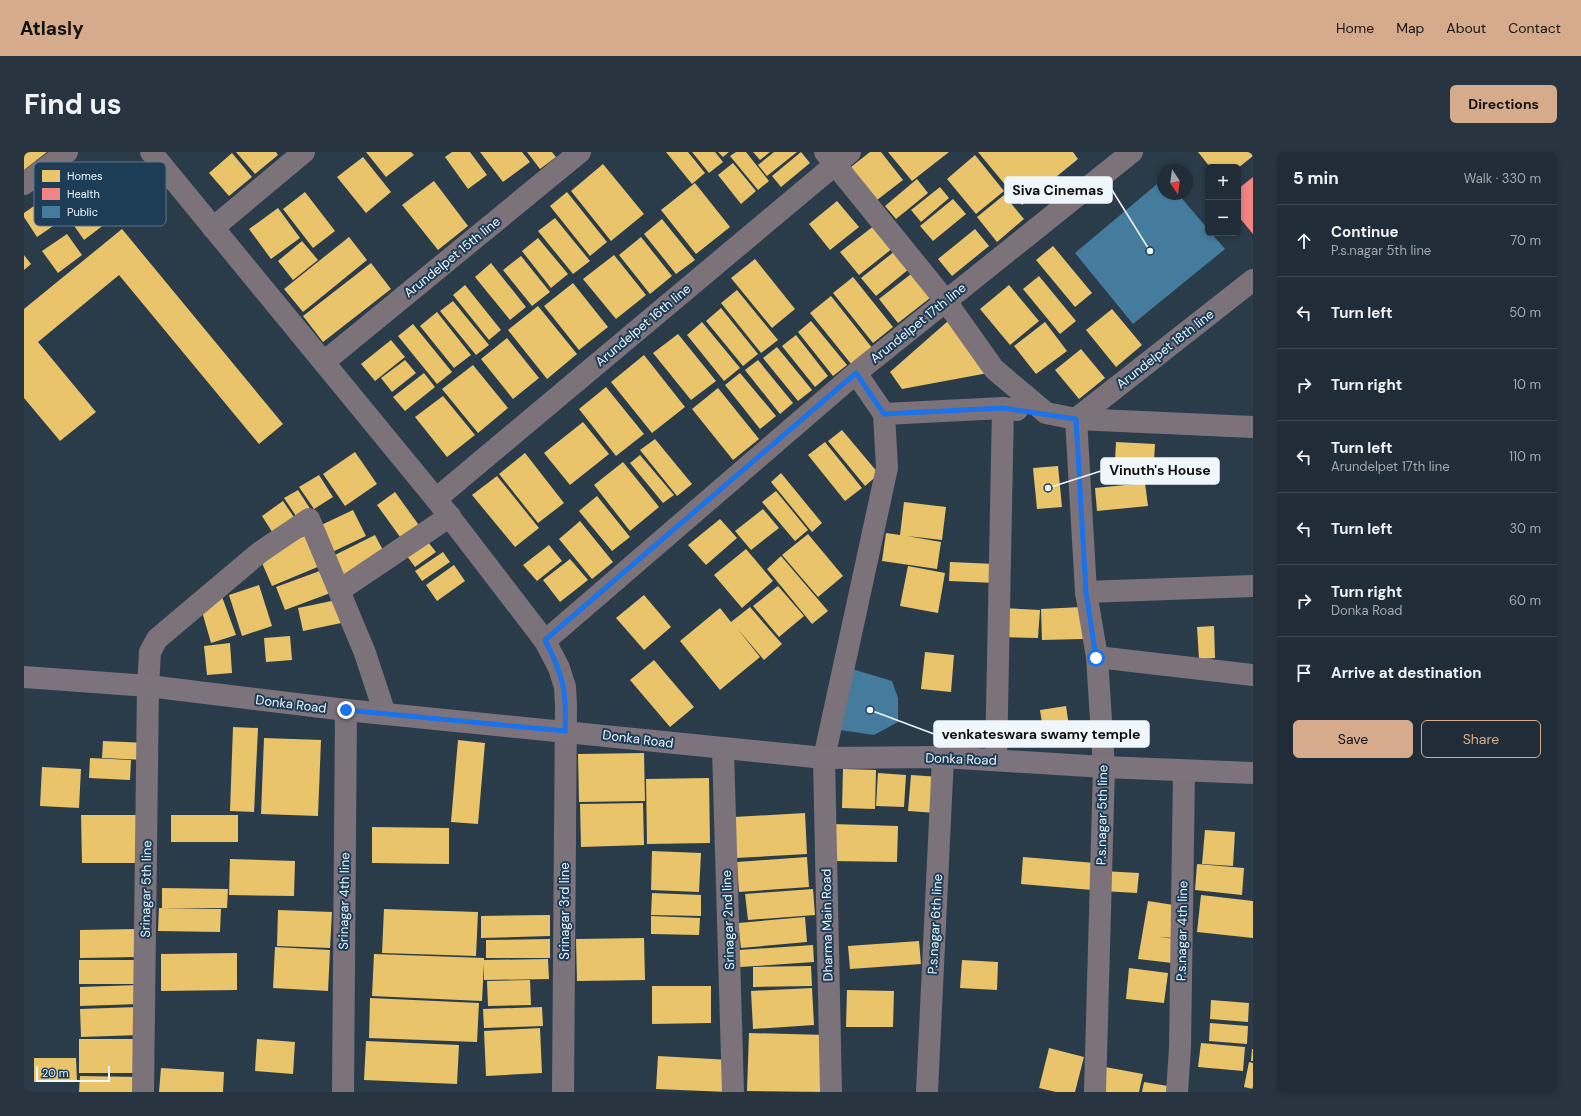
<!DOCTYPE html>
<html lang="en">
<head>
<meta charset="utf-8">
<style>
	body { margin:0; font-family:"DM Sans",sans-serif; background:#283540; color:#f1f3f6 }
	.controls { position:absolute; right:12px; top:12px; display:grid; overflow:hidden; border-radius:6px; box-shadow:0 2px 6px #0003 }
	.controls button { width:36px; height:36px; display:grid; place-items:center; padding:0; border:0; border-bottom:1px solid #3d4953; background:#202d38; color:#f1f3f6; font:20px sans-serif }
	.compass { position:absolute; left:1133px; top:12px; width:36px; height:36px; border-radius:50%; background:#202d38; box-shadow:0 2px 6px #0003; rotate:167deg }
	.scale { position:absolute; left:12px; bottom:10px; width:74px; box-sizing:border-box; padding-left:4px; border:2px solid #eff6fc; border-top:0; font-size:11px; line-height:14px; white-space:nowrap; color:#eff6fc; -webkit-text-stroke:3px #1d3d57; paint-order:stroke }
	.stop { position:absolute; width:12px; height:12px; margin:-9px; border:3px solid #1a73e8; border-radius:50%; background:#fff }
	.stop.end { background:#1a73e8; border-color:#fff; box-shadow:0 1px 4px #0008 }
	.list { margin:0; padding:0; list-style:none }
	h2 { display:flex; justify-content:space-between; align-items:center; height:52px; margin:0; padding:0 16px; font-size:17px }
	h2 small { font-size:13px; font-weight:400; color:#a2a8ae }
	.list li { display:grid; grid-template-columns:26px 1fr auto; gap:12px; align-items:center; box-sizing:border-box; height:72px; padding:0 16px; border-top:1px solid #3d4953 }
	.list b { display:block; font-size:15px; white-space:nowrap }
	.list p { margin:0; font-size:13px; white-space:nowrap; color:#a2a8ae }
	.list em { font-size:13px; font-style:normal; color:#a2a8ae }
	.actions { display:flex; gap:8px; padding:12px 16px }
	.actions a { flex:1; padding:9px 0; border:1px solid #d6ab8b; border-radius:6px; text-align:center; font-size:14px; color:#d6ab8b }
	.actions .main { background:#d6ab8b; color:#111 }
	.icon { flex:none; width:22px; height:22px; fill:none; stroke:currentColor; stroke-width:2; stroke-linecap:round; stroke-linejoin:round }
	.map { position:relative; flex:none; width:1229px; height:940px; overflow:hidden; border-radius:6px }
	header { display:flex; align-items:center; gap:24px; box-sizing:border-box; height:56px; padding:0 20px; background:#d6ab8b; color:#111 }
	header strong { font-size:19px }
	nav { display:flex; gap:22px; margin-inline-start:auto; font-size:14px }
	.intro { display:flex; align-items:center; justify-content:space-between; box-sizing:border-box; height:96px; padding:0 24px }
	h1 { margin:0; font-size:28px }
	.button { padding:10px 18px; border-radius:6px; background:#d6ab8b; color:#111; font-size:14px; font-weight:700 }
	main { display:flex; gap:24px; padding:0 24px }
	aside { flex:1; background:#202d38; border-radius:6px; box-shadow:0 2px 6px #0003 }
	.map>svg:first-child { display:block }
</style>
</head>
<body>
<header>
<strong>Atlasly</strong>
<nav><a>Home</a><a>Map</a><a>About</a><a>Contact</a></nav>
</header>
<div class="intro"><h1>Find us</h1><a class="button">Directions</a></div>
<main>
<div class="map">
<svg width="1229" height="940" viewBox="0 0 1229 940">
	<rect width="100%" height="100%" fill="#2a3c4a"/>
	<!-- homes -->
	<g fill="#e9c46a">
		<polygon points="0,0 23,0 0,18"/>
		<polygon points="212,0 252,0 254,3 231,22"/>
		<polygon points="342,0 387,0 390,3 362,25"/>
		<polygon points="428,0 446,0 463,23 444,37 421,5"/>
		<polygon points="456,0 498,0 506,10 479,30"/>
		<polygon points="503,0 528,0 532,5 516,17"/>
		<polygon points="642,0 664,0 681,21 668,32"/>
		<polygon points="668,0 691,0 699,10 685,21"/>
		<polygon points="694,0 705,0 699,5"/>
		<polygon points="712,0 722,0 745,29 734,38 706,4"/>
		<polygon points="729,0 746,0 736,8"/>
		<polygon points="750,0 773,0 743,24 734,13"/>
		<polygon points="777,0 786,11 757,35 748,24"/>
		<polygon points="846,0 857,0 879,28 853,48 827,15"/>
		<polygon points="864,0 925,0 888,29"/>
		<polygon points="954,0 1049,0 1054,7 998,53"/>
		<polygon points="1174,0 1229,0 1229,4 1214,16 1186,15"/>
		<polygon points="208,1 228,25 205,44 185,21"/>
		<polygon points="951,3 980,39 952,62 923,27"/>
		<polygon points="339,5 367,40 342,61 313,25"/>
		<polygon points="709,11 732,39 717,52 694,23"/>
		<polygon points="579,12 620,62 587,89 547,39"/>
		<polygon points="893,27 904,41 872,67 861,54"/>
		<polygon points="410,29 444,74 414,98 378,53"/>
		<polygon points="671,31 706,75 672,102 637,58"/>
		<polygon points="916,35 925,46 897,70 887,58"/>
		<polygon points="281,40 311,79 289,96 259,57"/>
		<polygon points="543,40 583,90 566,104 526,54"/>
		<polygon points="980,43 1000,67 973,90 953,65"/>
		<polygon points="23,45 38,68 13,85 0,65 0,61"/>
		<polygon points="929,47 942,62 909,89 896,74"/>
		<polygon points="813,49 835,75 806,98 785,72"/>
		<polygon points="65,50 81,72 60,88 44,65"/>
		<polygon points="254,56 276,86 247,107 225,77"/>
		<polygon points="531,66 566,109 549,122 514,79"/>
		<polygon points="638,67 671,108 652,122 620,82"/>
		<polygon points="851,73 869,96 835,123 816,100"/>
		<polygon points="98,77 259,272 235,292 95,123 14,190 72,260 36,289 0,246 0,157"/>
		<polygon points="951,77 965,94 928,124 914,107"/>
		<polygon points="43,82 58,103 34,121 18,99"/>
		<polygon points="325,85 343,108 279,160 260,137"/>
		<polygon points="617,85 648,124 626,142 595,103"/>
		<polygon points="514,86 544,122 527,136 498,99"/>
		<polygon points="278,89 294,108 269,128 254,109"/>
		<polygon points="1029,94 1068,141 1051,155 1012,108"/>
		<polygon points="871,99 885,117 852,144 837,126"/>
		<polygon points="0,103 7,112 0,118"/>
		<polygon points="590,103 622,143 592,167 559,127"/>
		<polygon points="497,104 526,140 508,154 479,118"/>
		<polygon points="731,107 771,157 748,176 707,126"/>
		<polygon points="347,111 367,137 299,190 279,164"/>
		<polygon points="467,111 502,155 486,168 451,125"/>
		<polygon points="887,122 906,146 874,171 855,147"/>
		<polygon points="1015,124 1052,169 1036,182 999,137"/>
		<polygon points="829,125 869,175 849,191 809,141"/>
		<polygon points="549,131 584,175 555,198 520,154"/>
		<polygon points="441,133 477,178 465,188 429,143"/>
		<polygon points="985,133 1015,169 986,193 956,157"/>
		<polygon points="713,138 754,188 737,201 697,151"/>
		<polygon points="807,144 849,197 828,213 786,161"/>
		<polygon points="429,149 465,193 452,203 416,159"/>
		<polygon points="514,154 553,202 523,227 484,178"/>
		<polygon points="697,156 734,202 719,214 682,169"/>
		<polygon points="1088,157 1118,193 1092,215 1062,178"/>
		<polygon points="413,160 447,203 430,216 396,174"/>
		<polygon points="787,169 823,213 809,224 774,180"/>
		<polygon points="924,169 964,221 878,237 866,220"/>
		<polygon points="678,170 716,216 700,229 663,183"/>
		<polygon points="1021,170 1043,199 1012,222 990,194"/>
		<polygon points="389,172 428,220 413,232 374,184"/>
		<polygon points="654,182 692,229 667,248 629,201"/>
		<polygon points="772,183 804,224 791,235 758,194"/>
		<polygon points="483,186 515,226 489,247 457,207"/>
		<polygon points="367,188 381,205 351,229 337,212"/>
		<polygon points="753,195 788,238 774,249 739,206"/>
		<polygon points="1057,197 1081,226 1055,247 1031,218"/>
		<polygon points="620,203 661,255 628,281 587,230"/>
		<polygon points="381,208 392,221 368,240 357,226"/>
		<polygon points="734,208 769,251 756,262 721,218"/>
		<polygon points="449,213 484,256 454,281 418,237"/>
		<polygon points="400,221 411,235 381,259 369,245"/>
		<polygon points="716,221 752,264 736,277 701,233"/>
		<polygon points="582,235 620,282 592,304 555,257"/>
		<polygon points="694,236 735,287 709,308 668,257"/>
		<polygon points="419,244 451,283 423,305 391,265"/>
		<polygon points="559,270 585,302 546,333 520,301"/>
		<polygon points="818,278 855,322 841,334 804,289"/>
		<polygon points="631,287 668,332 653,344 616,298"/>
		<polygon points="801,290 838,336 821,349 784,303"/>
		<polygon points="1092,290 1131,292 1129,328 1090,327"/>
		<polygon points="331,300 353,332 321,354 299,322"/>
		<polygon points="501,301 540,351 514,371 475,322"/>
		<polygon points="616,303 650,343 639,351 606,311"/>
		<polygon points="599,310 635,355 606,379 570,333"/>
		<polygon points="1034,314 1038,355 1013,357 1009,316"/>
		<polygon points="757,321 798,371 788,380 747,330"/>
		<polygon points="295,323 309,345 290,357 275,335"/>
		<polygon points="473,324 515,376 491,395 448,343"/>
		<polygon points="1121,331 1124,354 1073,359 1071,336"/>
		<polygon points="274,338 287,358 274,367 260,346"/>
		<polygon points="752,339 784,378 771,389 738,350"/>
		<polygon points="371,340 397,376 379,389 353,353"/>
		<polygon points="573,344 606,385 588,399 555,359"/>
		<polygon points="259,349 274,371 252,386 238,364"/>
		<polygon points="880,350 922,355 918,388 883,384 917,390 913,417 858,409 862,381 876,383"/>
		<polygon points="739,357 755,376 727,398 711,379"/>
		<polygon points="329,358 342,384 306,401 293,375"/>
		<polygon points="696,367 713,386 682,413 664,393"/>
		<polygon points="556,369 589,410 568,427 535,387"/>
		<polygon points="784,382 819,424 794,445 758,403"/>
		<polygon points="283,383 296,414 248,434 235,404"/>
		<polygon points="351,383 363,406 319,428 307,405"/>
		<polygon points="400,385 412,400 391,415 380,400"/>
		<polygon points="525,393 538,409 513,429 499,413"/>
		<polygon points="722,397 749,429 718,456 690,423"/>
		<polygon points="419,400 426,410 398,429 391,419"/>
		<polygon points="757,404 804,459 788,472 743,417"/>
		<polygon points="546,407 564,428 536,450 519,428"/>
		<polygon points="926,410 972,412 971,431 925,429"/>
		<polygon points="430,413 441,429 413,449 402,433"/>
		<polygon points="884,414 921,421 914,461 876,454"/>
		<polygon points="301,417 309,440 261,458 252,435"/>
		<polygon points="235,433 248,474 218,484 205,443"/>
		<polygon points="754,434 780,464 755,485 729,454"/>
		<polygon points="197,442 212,483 187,491 177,456"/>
		<polygon points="620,443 647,475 620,498 592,466"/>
		<polygon points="317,447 322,470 279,479 274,456"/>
		<polygon points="726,455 758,492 740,508 712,475 736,505 696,538 656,489 696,456 707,470"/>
		<polygon points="1058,455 1059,487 1018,488 1017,457"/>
		<polygon points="977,456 1016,458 1014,486 975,485"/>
		<polygon points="1190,474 1191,506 1175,507 1173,475"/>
		<polygon points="266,484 268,508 242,510 240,486"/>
		<polygon points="206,491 208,521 183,523 180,494"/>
		<polygon points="901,500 930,503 927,540 897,537"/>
		<polygon points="630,508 670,555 646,575 606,528"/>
		<polygon points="1042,554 1047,588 1021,591 1016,558"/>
		<polygon points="209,575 234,576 230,660 206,659"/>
		<polygon points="240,586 297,588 294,664 237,662"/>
		<polygon points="434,588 461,591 454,672 427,670"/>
		<polygon points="79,589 123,591 122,608 78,606"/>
		<polygon points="620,601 621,649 555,650 554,602"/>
		<polygon points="66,606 107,608 106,628 65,626"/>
		<polygon points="18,615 57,617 55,656 16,654"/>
		<polygon points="819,617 852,618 851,657 818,656"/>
		<polygon points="854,621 882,623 880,655 852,654"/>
		<polygon points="887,623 916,625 913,661 884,659"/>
		<polygon points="685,626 686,691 623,692 622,627"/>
		<polygon points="619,651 620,693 557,695 556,652"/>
		<polygon points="781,661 783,702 712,706 710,665"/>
		<polygon points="57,663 121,663 121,711 58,711"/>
		<rect x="147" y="663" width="67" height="27"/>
		<polygon points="808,672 874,674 873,710 807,709"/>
		<polygon points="348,675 425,676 425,712 348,711"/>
		<polygon points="1181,678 1211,680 1209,714 1178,712"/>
		<polygon points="628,699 677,701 675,740 627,738"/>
		<polygon points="783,705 785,735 715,740 713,710"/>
		<polygon points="999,705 1071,711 1068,738 997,732"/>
		<polygon points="206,707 271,709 270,744 205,743"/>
		<polygon points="1173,712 1220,716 1218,743 1171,738"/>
		<polygon points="1079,719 1115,721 1113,741 1078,739"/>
		<polygon points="138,736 204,737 203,756 138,756"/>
		<polygon points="789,737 791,763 724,768 721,742"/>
		<polygon points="628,741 677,743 677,764 627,763"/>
		<polygon points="1177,743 1229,749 1229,786 1173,780"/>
		<polygon points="1124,749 1156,754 1151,786 1135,785 1152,787 1148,811 1114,807"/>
		<polygon points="135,756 197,757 196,780 134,779"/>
		<polygon points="360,757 454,760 452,804 358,801"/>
		<polygon points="254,758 308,760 306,796 253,794"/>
		<polygon points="526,763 526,784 457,786 457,764"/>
		<polygon points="627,764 676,766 675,783 627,782"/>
		<polygon points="781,765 783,790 717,796 714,771"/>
		<polygon points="112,777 113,805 56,806 56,778"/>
		<polygon points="620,786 621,828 553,829 552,787"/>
		<polygon points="526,787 526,806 462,806 462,788"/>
		<polygon points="895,789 897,812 826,817 824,794"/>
		<polygon points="789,793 790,810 716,815 715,798"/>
		<polygon points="251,795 306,798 304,839 249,836"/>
		<polygon points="213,801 213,838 137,839 137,802"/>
		<polygon points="350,802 460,806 460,808 524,807 525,827 460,828 460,811 458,849 348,844"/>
		<rect x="55" y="808" width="59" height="24"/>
		<polygon points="938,808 974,810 973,838 936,836"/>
		<polygon points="787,814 788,834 729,835 729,815"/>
		<polygon points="1105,816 1144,821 1140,851 1102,847"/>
		<polygon points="506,828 507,853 464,854 463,829"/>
		<polygon points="115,833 115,852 56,854 56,835"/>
		<polygon points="628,834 687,834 687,871 628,872"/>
		<polygon points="788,836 790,873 729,877 727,839"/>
		<polygon points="823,838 870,839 869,875 822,875"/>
		<polygon points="346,846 455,851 453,890 345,886"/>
		<polygon points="1187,848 1225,851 1224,870 1186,867"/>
		<polygon points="114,855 115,883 57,885 56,857"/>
		<polygon points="518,855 519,874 460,876 459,857"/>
		<polygon points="1186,871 1224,874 1223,892 1185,889"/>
		<polygon points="516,876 518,921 462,924 460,879"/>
		<polygon points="725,881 803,883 802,940 723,939"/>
		<rect x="55" y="887" width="61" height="34"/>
		<polygon points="233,887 271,890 269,922 231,919"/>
		<polygon points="342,889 435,893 433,932 340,928"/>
		<polygon points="1177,891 1221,895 1219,919 1174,915"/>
		<polygon points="1025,896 1060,905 1051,940 1032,940 1015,936"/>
		<polygon points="1228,897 1229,897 1229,909 1227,909"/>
		<polygon points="634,904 706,908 704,940 632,937"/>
		<polygon points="10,906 52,906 53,930 10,930"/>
		<polygon points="1225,910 1229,911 1229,937 1220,935"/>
		<polygon points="1081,915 1119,922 1115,940 1076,940"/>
		<polygon points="137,916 200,920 199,940 135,940"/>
		<polygon points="56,924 117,925 116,940 55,940"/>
		<polygon points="1120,930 1150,935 1149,940 1118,940"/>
	</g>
	<!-- health -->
	<polygon fill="#f28482" points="1229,25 1229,82 1214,64 1214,37"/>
	<!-- public -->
	<g fill="#457b9d">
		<polygon points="1139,27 1139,42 1154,42 1184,77 1184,81 1187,81 1201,97 1109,172 1051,101"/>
		<polygon points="828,517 868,529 874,546 874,570 850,583 816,578"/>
	</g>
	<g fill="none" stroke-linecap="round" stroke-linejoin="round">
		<!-- street -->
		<g stroke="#7c727a" stroke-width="22">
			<polyline points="127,0 412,347 521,489 535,516 541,535 542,554 539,940"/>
			<polyline points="801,0 921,148 970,217 1022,261 1052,267 1229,275"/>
			<polyline points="0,32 43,0"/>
			<polyline points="189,76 280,0"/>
			<polyline points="300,210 556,0"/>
			<polyline points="832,221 860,262 979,256 993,258"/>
			<polyline points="412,347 826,0"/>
			<polyline points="316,438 426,364"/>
			<polyline points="1062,440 1229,434"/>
			<polyline points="521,489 832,221 1108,0"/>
			<polyline points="1073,505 1229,523"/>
			<polyline points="699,597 709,940"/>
			<polyline points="972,608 979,256"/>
			<polyline points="119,940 124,534 126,500 133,487 235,401 285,367 341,501 361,562"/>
			<polyline points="319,940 322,558"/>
			<polyline points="807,940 800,606 863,316 860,262"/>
			<polyline points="903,940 919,605"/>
			<polyline points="1071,940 1080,615 1073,505 1062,440 1052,267 1229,128"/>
			<polyline points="1153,940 1156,896 1160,619"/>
		</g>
		<!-- secondary -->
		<polyline stroke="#7d737d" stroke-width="22" points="0,525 124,534 322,558 800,606 919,605 1080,615 1229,621"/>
	</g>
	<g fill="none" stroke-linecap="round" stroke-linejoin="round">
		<!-- route -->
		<path stroke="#1a73e8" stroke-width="5" d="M322,558l219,21c2,-40 -2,-56 -20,-91l311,-267 28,41 119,-6 73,11 10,173 10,66"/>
	</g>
	<g text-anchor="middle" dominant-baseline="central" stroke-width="4" stroke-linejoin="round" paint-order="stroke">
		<!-- street labels -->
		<g font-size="13" fill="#eff6fc" stroke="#1d3d57">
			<text transform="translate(428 105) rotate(-39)">Arundelpet 15th line</text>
			<text transform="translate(894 171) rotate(-39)">Arundelpet 17th line</text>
			<text transform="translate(619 173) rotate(-40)">Arundelpet 16th line</text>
			<text transform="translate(1141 197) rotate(-38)">Arundelpet 18th line</text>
			<text transform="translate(267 552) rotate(7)">Donka Road</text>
			<text transform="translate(614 587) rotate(7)">Donka Road</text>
			<text transform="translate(937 607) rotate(2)">Donka Road</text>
			<text transform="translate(1078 663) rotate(-89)">P.s.nagar 5th line</text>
			<text transform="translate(122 737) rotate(-89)">Srinagar 5th line</text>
			<text transform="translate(320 749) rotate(-89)">Srinagar 4th line</text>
			<text transform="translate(540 759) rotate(-90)">Srinagar 3rd line</text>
			<text transform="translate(704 768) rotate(-92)">Srinagar 2nd line</text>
			<text transform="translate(911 772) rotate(-87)">P.s.nagar 6th line</text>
			<text transform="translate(803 773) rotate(-91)">Dharma Main Road</text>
			<text transform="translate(1158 779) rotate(-89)">P.s.nagar 4th line</text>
		</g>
	</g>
	<!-- legend -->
	<rect x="10" y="10" width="132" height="64" rx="6" fill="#1d3d57" stroke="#5c7488" stroke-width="1"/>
	<rect x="18" y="18" width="18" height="12" fill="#e9c46a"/>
	<rect x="18" y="36" width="18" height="12" fill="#f28482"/>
	<rect x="18" y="54" width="18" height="12" fill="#457b9d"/>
	<g font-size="11" fill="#eff6fc">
		<text x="43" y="28">Homes</text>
		<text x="43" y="46">Health</text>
		<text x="43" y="64">Public</text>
	</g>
	<!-- callouts -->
	<path fill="none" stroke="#eff6fc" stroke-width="1.5" d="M1126 99L1088 38M1024 336L1077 319M846 558L910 582"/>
	<g fill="#eff6fc" stroke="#1d3d57" stroke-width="1.5">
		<circle cx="1126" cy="99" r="4"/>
		<circle cx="1024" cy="336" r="4"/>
		<circle cx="846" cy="558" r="4"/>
	</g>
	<g fill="#eff6fc" stroke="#eff6fc" stroke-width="1.5">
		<rect x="981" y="25" width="107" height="26" rx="4"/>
		<rect x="1077" y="306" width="118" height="26" rx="4"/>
		<rect x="910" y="569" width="215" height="26" rx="4"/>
	</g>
	<g font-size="14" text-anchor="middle" font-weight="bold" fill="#111">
		<text x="1034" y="43">Siva Cinemas</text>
		<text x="1136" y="323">Vinuth's House</text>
		<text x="1017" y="587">venkateswara swamy temple</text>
	</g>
</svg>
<div class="controls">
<button>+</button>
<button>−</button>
</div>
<svg class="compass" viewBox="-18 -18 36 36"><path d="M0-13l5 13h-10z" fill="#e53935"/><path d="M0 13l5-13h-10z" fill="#a2a8ae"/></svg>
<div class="scale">20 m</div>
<div class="stop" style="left:1072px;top:506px"></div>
<div class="stop end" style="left:322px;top:558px"></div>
</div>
<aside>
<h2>5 min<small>Walk · 330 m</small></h2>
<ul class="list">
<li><svg class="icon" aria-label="ahead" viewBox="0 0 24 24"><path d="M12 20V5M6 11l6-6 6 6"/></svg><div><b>Continue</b><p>P.s.nagar 5th line</p></div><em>70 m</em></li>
<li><svg class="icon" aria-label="left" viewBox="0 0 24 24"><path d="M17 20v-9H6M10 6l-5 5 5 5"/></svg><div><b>Turn left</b></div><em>50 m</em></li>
<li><svg class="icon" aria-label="right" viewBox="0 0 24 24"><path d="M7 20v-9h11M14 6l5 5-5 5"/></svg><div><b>Turn right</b></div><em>10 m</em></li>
<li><svg class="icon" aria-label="left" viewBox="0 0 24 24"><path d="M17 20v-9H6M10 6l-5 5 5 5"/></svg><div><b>Turn left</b><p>Arundelpet 17th line</p></div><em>110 m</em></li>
<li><svg class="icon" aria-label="left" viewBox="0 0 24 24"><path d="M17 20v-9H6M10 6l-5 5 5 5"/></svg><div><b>Turn left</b></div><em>30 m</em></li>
<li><svg class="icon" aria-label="right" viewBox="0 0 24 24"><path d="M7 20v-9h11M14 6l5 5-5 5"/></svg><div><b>Turn right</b><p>Donka Road</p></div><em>60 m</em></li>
<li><svg class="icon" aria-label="arrive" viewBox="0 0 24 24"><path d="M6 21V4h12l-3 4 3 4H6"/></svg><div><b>Arrive at destination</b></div></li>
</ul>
<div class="actions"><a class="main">Save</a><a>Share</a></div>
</aside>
</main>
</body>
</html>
